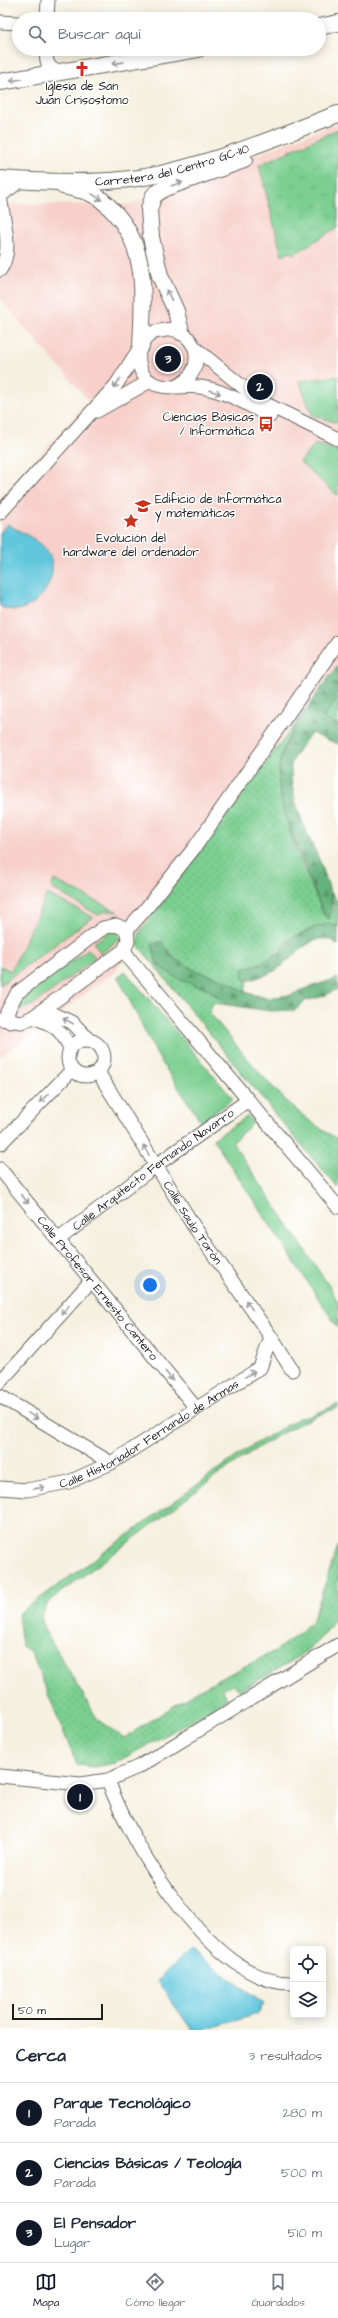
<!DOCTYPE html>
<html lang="es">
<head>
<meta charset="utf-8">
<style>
	body { margin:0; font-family:"Architects Daughter",sans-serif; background:#f6f6f7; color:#1f2937 }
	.controls { position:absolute; right:12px; bottom:12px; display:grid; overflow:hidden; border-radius:6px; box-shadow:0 2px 10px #0003 }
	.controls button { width:36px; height:36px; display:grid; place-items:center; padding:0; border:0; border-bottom:1px solid #e0e1e3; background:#fff; color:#1f2937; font:20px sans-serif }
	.scale { position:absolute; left:12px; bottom:10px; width:91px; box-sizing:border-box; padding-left:4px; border:2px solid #1c1c1c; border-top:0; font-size:11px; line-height:14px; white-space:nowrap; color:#1c1c1c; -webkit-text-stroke:3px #fff; paint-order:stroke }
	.you { position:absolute; left:150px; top:1285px; width:14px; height:14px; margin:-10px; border:3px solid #fff; border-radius:50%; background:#1a73e8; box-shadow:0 0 0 6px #1a73e833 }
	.badge { display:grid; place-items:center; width:26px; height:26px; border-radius:50%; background:#111827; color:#fff; font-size:13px; font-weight:700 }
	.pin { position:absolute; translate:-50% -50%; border:2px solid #fff; box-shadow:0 1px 4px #0006 }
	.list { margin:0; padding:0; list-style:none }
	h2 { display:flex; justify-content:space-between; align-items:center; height:52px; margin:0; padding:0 16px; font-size:17px }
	h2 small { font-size:13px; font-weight:400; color:#747a83 }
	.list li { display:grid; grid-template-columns:26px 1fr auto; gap:12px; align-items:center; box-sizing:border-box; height:60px; padding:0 16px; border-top:1px solid #e0e1e3 }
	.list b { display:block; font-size:15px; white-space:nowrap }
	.list p { margin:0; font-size:13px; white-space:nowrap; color:#747a83 }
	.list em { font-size:13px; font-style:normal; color:#747a83 }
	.icon { flex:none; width:22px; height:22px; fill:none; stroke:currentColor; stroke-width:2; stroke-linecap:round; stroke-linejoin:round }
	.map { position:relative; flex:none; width:338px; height:2030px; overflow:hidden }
	.search { position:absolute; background:#fff; box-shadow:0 2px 10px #0003; left:12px; right:12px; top:12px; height:44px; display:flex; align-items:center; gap:10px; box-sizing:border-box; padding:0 14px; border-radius:22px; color:#747a83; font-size:15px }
	.sheet { height:232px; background:#fff }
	nav { display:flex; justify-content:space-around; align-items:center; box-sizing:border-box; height:56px; border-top:1px solid #e0e1e3; background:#fff; font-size:11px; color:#747a83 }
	nav a { display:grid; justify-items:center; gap:2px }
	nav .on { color:#111827 }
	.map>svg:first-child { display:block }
</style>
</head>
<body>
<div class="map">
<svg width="338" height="2030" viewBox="0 0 338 2030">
	<defs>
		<pattern id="grass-dots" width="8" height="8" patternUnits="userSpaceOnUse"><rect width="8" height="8" fill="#7ccf91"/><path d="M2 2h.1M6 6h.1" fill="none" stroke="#6bb17c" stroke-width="1.8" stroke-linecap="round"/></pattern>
		<pattern id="forest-firs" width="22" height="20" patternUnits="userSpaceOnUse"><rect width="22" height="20" fill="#65b27b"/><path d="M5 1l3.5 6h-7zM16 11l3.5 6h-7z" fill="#529064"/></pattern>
		<pattern id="park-tufts" width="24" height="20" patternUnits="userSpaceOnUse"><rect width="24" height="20" fill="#7ccf91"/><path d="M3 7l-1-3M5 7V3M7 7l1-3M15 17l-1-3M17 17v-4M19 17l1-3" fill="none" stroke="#6bb17c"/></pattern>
	</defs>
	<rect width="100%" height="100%" fill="#fff"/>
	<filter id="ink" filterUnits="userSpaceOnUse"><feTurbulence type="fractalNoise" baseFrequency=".025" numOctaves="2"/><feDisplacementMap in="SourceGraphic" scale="8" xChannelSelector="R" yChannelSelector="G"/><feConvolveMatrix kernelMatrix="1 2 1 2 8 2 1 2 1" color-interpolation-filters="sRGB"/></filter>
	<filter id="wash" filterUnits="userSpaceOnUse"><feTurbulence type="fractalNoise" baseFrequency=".012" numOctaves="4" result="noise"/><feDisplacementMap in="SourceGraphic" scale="16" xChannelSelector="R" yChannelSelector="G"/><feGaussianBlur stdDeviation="0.9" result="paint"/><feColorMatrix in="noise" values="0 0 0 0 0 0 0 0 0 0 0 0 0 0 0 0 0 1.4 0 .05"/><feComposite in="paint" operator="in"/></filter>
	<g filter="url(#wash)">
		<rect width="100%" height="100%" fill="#f5f0df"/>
		<!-- built -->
		<polygon fill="#f7d0c9" points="338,123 338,663 138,933 116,971 0,1057 0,497 89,401 0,299 0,204 129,205"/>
		<!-- grass -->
		<g fill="url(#grass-dots)" stroke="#4c7656">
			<path d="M325,684c-15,22 -37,47 -44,72 -12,44 26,119 43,159l10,-4 -3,-19 7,11v22c-12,-1 -41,9 -51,16 -14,12 -15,21 -35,24l-10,13 5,3 -2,11 -20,-12 -29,-9 -21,-12 -14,-18 -9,3 27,35 30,11 19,15 -15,-2 -4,9c38,45 76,99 129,127v49l-59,-69 -141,-174 1,-12z"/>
			<polygon points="338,698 338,725 323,718"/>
			<path d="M338,1404v4c-58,18 -125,70 -173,107 -38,29 -77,57 -116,86l-8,15 3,13 54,91 26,18 76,-49 75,-38 26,-19 12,-13 25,-73v66c-16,39 -64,58 -98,79l-7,-7 -10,5 4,10 -32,20 -80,44 -21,4 -17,-2 -46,-113 -9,-6 -4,-32 229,-165 52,-31 9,-1z"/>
		</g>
		<!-- forest -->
		<g fill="url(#forest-firs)" stroke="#40674c">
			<path d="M338,665v33l-15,20 15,7v19l-27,-11c-6,9 -20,24 -20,34 -1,23 9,51 18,71 10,21 29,60 20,81l-5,-4 -39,-98c-5,-18 -9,-42 -4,-60 7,-25 41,-70 57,-92z"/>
			<path d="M328,924l10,1v20c-23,-21 -45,16 -65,27 -8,4 -18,6 -26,9l-5,-3 1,-9 19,-6 17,-11 9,-12 19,-9 8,-4z"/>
			<polygon points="161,941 175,959 196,971 225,980 245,992 266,998 292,995 301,990 338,978 338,989 324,996 305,1001 296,1010 270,1011 228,1005 209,990 178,979 157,965 152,944"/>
		</g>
		<!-- park -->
		<polygon fill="url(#park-tufts)" stroke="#4c7656" points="338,129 338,227 294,254 290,252 282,256 259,165"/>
		<!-- garden -->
		<g fill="#7ccf91" stroke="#4c7656">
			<polygon points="338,376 338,423 312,415 299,381"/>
			<polygon points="315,444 338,451 338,496 300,462"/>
			<polygon points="54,880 118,912 106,911 98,915 51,888"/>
			<polygon points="47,894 93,917 0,985 0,966 11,971"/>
			<polygon points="110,931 116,931 119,934 119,939 101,954 94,943"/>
			<polygon points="88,949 96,958 33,1005 14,1012 21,999"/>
			<polygon points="125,971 233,1099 201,1122 157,1055 118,977"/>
			<polygon points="248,1116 253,1123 232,1142 329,1286 338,1302 338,1328 213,1139"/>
		</g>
		<!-- water -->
		<g fill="#5fc6dc" stroke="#3e717c">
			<path d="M7,524c12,7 28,14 37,23 25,26 -12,77 -44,59v-73z"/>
			<polygon points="190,1950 264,2003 258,2014 203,2030 192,2030 157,1981"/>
		</g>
	</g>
	<g filter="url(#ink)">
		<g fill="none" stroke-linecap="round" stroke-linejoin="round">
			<defs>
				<g id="minor">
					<polyline points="47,19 48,0"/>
					<polyline points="0,22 19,23"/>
					<path d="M46,49c0,13 1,18 13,24"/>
					<path d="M0,270c14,-20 3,-51 0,-74l21,-16"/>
					<path d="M139,350c-1,12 0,23 10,31 14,10 34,4 51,6 24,3 48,18 70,29"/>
					<path d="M177,386c16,-8 22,-21 18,-38"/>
					<polyline points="97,411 150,381"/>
					<polyline points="0,513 116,385 146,338 154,332 172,329 181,332 189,339 195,348 260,401 338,439"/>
					<polyline points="127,930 144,911 195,847 338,642"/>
					<polyline points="124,950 129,958 338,1207"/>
					<polyline points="44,1009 73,1023 88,1039"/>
					<path d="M33,1017c21,8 27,11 37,31"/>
					<polyline points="0,1019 22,1022 33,1017 124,950 128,941 127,930"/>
					<polyline points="10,1022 7,1012 17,993 103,928 116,925 127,930"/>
					<circle cx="86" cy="1058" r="18"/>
					<path id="s1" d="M98,1072l95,153 78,112 21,33"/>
					<polyline points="0,1144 72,1070"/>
					<path id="s2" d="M0,1169l196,239"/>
					<path id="s3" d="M59,1239l96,-73 92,-65"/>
					<polyline points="0,1382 91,1281"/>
					<polyline points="0,1396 111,1463"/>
					<path id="s4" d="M0,1488l27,2 42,-8 42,-19 149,-95 11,-31"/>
					<polyline points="0,1776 80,1784 108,1780 140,1766 338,1645"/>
					<path d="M108,1780c22,64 108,207 185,203"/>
				</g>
				<g id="major">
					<polyline points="319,27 338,23"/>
					<polyline points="0,82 198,49"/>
					<path id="s5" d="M0,179c51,4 119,6 169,-7 58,-14 113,-37 169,-58"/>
					<path d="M63,186c9,2 19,4 27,7 10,4 17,11 24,19 35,37 29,87 27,134"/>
					<polyline points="181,332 176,311 160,276 151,237 149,209 154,195 165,188 244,160"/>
				</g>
			</defs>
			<!-- minor casing -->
			<use href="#minor" stroke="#686660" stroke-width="15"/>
			<!-- major casing -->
			<use href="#major" stroke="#686660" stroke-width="18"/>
			<!-- minor -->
			<use href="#minor" stroke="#fff" stroke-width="13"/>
			<!-- major -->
			<use href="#major" stroke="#fff" stroke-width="16"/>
		</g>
		<!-- one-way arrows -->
		<defs><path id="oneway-shaft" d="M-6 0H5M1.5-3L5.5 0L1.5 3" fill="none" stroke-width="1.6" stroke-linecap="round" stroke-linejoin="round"/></defs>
		<g stroke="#999">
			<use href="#oneway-shaft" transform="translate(118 63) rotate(170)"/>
			<use href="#oneway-shaft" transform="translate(16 80) rotate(172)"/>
			<use href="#oneway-shaft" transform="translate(177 184) rotate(-18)"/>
			<use href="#oneway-shaft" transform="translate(97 197) rotate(32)"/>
			<use href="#oneway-shaft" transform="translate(169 295) rotate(-116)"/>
			<use href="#oneway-shaft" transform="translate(117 383) rotate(126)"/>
			<use href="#oneway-shaft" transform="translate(215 392) rotate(18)"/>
			<use href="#oneway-shaft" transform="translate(68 1021) rotate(-152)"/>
			<use href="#oneway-shaft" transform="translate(44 1098) rotate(134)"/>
			<use href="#oneway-shaft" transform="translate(146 1150) rotate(-121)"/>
			<use href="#oneway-shaft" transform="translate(25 1199) rotate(50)"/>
			<use href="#oneway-shaft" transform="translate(249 1305) rotate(-125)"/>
			<use href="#oneway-shaft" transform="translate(65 1310) rotate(132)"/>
			<use href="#oneway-shaft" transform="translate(250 1374) rotate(-32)"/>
			<use href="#oneway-shaft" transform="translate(169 1376) rotate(51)"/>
			<use href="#oneway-shaft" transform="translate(33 1416) rotate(31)"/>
			<use href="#oneway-shaft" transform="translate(39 1488) rotate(-11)"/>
		</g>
	</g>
	<!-- icons -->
	<defs>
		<symbol id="church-bare" viewBox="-9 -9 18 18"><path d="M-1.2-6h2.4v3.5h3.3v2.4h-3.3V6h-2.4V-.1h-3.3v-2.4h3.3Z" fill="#c8321e" stroke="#fff" stroke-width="2.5" paint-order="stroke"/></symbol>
		<symbol id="bus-bare" viewBox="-9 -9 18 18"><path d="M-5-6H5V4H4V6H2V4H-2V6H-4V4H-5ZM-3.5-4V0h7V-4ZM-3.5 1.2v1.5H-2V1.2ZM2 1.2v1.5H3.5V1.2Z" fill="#c8321e" stroke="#fff" stroke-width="2.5" paint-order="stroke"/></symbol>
		<symbol id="university-bare" viewBox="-9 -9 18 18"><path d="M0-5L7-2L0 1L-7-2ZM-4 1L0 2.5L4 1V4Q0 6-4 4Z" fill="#c8321e" stroke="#fff" stroke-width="2.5" paint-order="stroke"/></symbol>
		<symbol id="sight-bare" viewBox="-9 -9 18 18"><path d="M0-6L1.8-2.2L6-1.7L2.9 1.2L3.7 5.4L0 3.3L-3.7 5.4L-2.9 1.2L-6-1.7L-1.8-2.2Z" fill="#c8321e" stroke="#fff" stroke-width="2.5" paint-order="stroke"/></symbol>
	</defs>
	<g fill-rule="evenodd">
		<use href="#church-bare" x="71" y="58" width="22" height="22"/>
		<use href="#bus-bare" x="255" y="413" width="22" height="22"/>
		<use href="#university-bare" x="132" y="495" width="22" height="22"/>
		<use href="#sight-bare" x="120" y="510" width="22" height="22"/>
	</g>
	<g text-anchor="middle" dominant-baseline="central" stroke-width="3" stroke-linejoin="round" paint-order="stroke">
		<!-- poi labels -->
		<g font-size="12" fill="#1c1c1c" stroke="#fff">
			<text x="82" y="86">Iglesia de San<tspan x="82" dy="14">Juan Crisostomo</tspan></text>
			<text x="254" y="417" text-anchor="end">Ciencias Básicas<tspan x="254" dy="14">/ Informática</tspan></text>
			<text x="155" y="499" text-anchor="start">Edificio de Informática<tspan x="155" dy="14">y matemáticas</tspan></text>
			<text x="131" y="538">Evolución del<tspan x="131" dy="14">hardware del ordenador</tspan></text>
		</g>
		<!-- street labels -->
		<g font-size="12" fill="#1c1c1c" stroke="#fff">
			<text stroke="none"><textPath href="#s5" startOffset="174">Carretera del Centro GC-110</textPath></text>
			<text stroke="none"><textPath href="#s3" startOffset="117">Calle Arquitecto Fernando Navarro</textPath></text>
			<text stroke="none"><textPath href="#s1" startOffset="178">Calle Saulo Torón</textPath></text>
			<text stroke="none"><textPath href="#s2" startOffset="154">Calle Profesor Ernesto Cantero</textPath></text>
			<text stroke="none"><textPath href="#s4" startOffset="163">Calle Historiador Fernando de Armas</textPath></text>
		</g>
	</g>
</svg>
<div class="controls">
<button><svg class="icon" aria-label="locate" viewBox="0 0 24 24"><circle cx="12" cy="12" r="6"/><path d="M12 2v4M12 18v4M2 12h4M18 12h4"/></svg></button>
<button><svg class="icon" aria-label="layers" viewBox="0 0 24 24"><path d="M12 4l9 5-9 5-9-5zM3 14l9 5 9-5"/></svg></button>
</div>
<div class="scale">50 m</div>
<div class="you"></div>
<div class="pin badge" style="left:80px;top:1797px">1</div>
<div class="pin badge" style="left:260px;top:387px">2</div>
<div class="pin badge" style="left:168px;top:359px">3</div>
<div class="search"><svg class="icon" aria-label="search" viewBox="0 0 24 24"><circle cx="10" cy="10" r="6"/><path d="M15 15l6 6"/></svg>Buscar aquí</div>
</div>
<section class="sheet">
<h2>Cerca<small>3 resultados</small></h2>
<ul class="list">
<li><span class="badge">1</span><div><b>Parque Tecnológico</b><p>Parada</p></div><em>280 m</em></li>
<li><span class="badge">2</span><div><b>Ciencias Básicas / Teología</b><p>Parada</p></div><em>500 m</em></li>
<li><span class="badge">3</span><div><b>El Pensador</b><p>Lugar</p></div><em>510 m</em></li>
</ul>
</section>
<nav>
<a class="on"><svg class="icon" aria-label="map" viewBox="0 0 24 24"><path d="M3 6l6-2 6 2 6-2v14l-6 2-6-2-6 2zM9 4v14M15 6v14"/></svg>Mapa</a>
<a><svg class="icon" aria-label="directions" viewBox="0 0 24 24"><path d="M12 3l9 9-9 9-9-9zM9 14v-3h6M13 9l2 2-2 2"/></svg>Cómo llegar</a>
<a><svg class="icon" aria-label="saved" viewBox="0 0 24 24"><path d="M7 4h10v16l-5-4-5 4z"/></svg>Guardados</a>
</nav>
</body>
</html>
